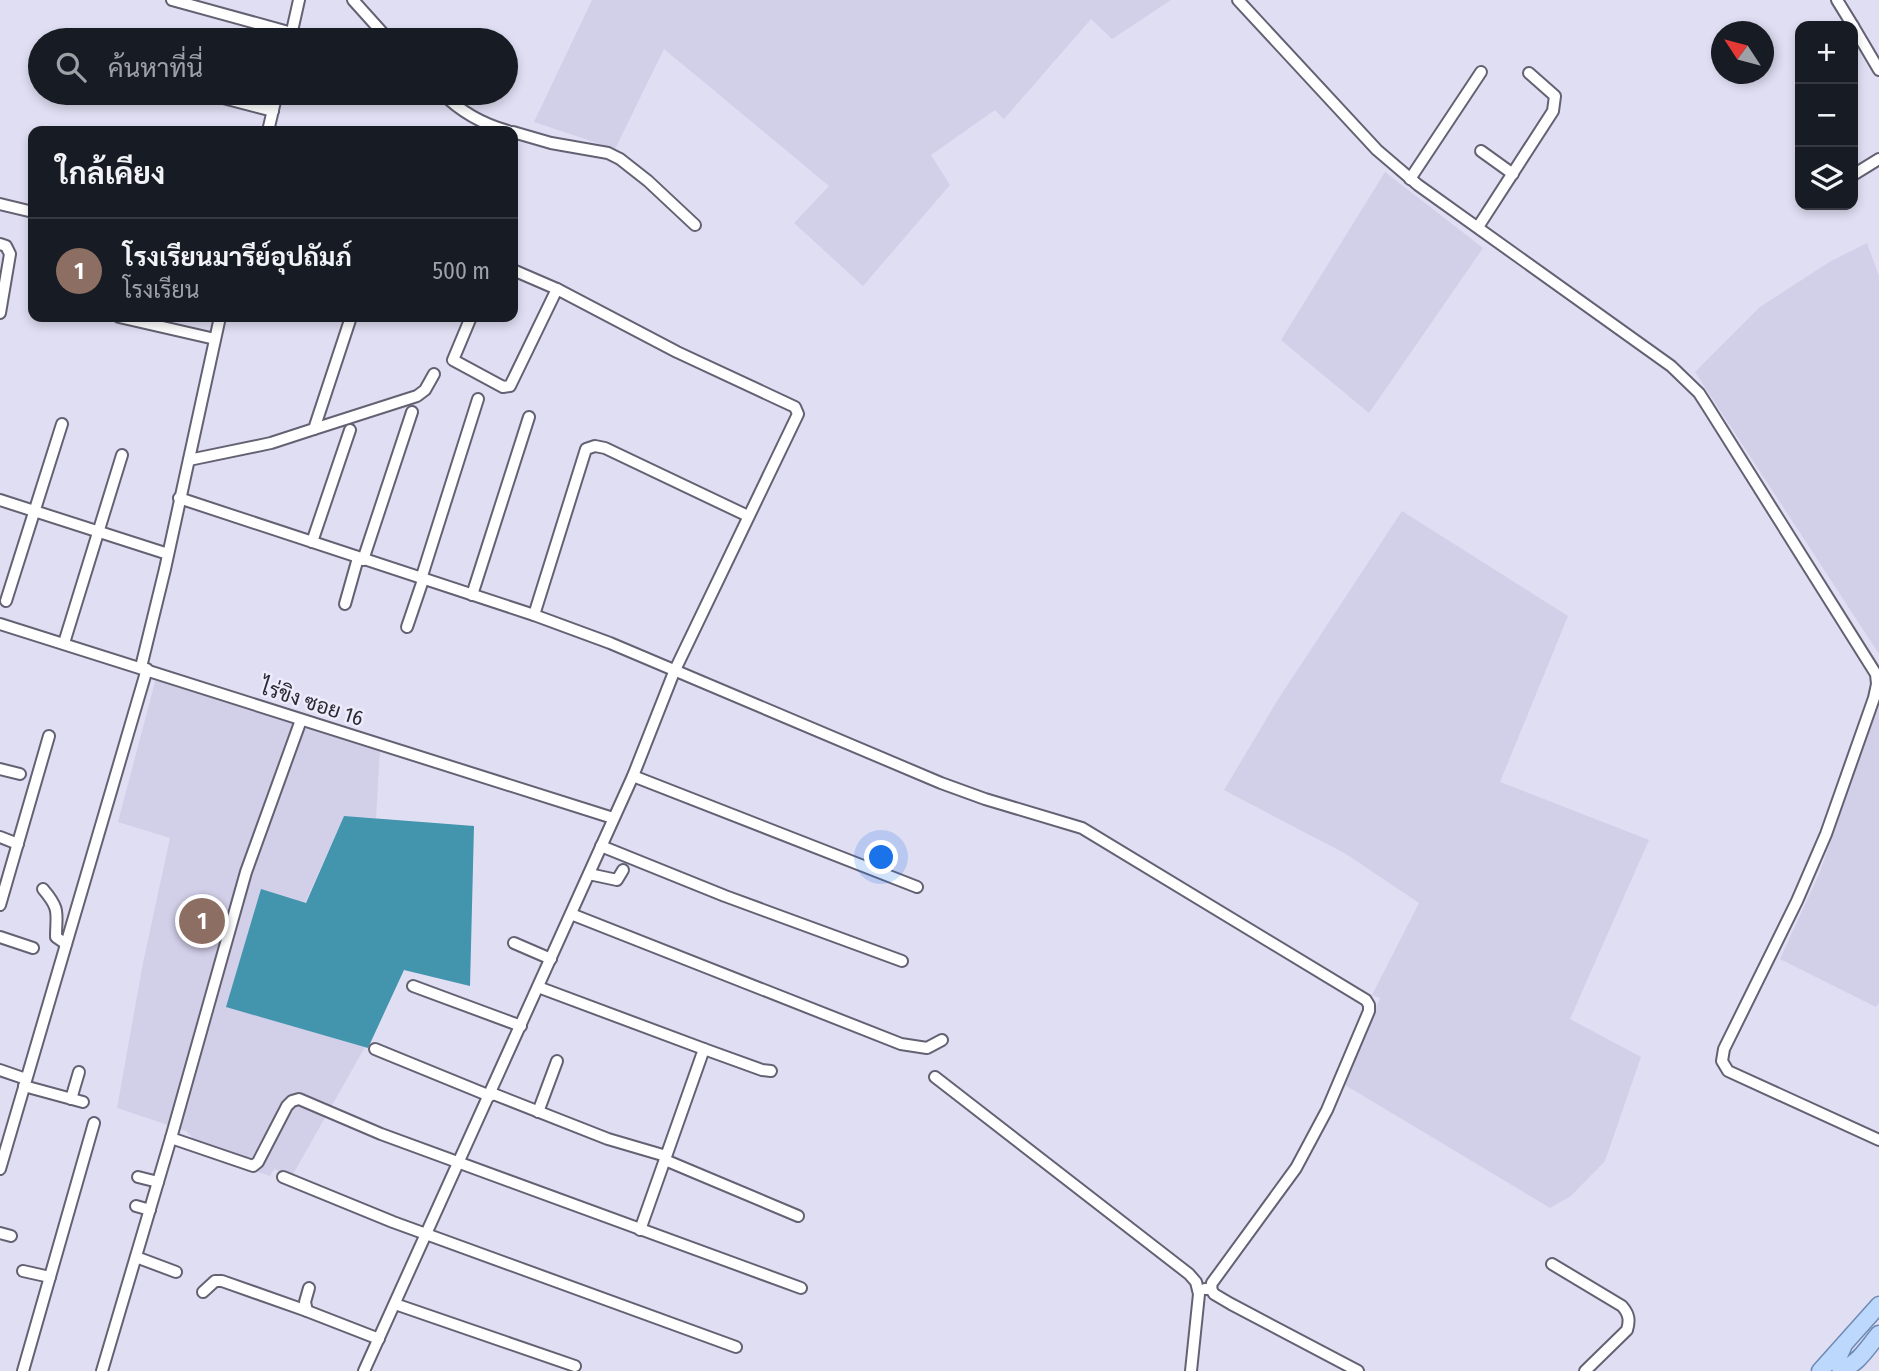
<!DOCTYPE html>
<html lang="th">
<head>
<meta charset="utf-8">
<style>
	body { margin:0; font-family:"Fira Sans Condensed",Sarabun,sans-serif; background:#242831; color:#f1f3f6 }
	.controls { position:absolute; right:21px; top:21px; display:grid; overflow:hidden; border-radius:14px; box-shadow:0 4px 10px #0003 }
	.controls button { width:63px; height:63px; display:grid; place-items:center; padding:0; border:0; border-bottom:2px solid #363941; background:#171b24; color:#f1f3f6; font:35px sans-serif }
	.compass { position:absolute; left:1711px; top:21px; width:63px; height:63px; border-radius:50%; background:#171b24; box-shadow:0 4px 10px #0003; rotate:306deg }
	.you { position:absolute; left:882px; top:858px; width:24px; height:24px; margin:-18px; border:5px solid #fff; border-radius:50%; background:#1a73e8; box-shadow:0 0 0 10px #1a73e833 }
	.badge { display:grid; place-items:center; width:46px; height:46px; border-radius:50%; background:#d93025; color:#fff; font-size:23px; font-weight:700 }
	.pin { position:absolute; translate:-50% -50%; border:4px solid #fff; box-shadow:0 2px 7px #0006 }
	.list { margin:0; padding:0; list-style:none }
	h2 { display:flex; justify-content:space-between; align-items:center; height:91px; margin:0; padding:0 28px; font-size:30px }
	h2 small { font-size:23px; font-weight:400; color:#9ea1a6 }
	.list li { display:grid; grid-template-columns:46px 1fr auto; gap:21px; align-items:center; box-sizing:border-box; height:105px; padding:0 28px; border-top:2px solid #363941 }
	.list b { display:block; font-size:26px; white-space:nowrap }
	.list p { margin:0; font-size:23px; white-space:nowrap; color:#9ea1a6 }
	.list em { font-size:23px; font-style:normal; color:#9ea1a6 }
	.icon { flex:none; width:38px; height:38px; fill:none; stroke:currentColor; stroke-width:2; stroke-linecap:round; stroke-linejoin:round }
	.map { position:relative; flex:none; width:1879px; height:1371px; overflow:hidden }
	.search { position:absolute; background:#171b24; box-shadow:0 4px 10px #0003; left:28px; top:28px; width:490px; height:77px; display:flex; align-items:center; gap:18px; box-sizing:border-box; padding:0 24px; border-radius:38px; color:#9ea1a6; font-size:26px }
	.panel { position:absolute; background:#171b24; box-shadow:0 4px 10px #0003; left:28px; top:126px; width:490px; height:196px; border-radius:14px }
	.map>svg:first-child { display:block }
</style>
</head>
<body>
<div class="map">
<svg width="1879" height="1371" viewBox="0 0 1879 1371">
	<rect width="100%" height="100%" fill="#e0def3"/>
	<!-- built -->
	<g fill="#d2cfe9">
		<polygon points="592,0 1171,0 1112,39 1091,19 1004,119 995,110 931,155 950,185 863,286 794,223 829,186 664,49 615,149 534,122"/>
		<polygon points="1385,172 1483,248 1369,413 1281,340"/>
		<polygon points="1867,243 1879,276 1879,654 1695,372 1760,307 1831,261"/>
		<polygon points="1402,511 1568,616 1500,782 1649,840 1570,1019 1641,1057 1605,1161 1571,1196 1550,1208 1345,1085 1380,998 1372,995 1419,903 1346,854 1224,790 1277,701"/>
		<polygon points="156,678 380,748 376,818 344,816 305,903 226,1006 365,1047 292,1176 274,1169 270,1176 189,1147 192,1137 186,1131 117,1108 143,963 170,838 118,822"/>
		<polygon points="1879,698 1879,1002 1876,1007 1780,959 1820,872"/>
	</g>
	<!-- water -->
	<polygon fill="#4394ad" points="344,816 474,826 470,986 404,970 368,1048 226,1007 261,889 306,903"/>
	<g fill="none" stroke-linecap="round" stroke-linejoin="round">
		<defs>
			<g id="street">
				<polyline points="172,0 292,33"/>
				<polyline points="353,0 389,40"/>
				<polyline points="1238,0 1377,150 1418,185 1671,366 1699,393 1708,407 1876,674 1877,684 1874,698 1826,834 1797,901 1724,1049 1722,1061 1728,1071 1879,1140"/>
				<polyline points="1837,0 1853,26"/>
				<polyline points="1853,26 1879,70"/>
				<polyline points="290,40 299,0"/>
				<polyline points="204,93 273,111"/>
				<path d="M442,93c19,19 40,31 66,38"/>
				<polyline points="268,131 277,93"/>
				<polyline points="513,132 551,143 608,153 620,159 648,181 695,225"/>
				<polyline points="1481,151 1513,174"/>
				<polyline points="1853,175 1879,159"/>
				<polyline points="1410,179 1481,72"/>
				<polyline points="0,204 33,212"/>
				<polyline points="1478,227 1553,111 1555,96 1529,73"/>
				<polyline points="0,244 6,246 10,254 0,313"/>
				<polyline points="119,317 215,339"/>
				<polyline points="471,317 453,360 503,387 510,386 557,289"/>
				<polyline points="314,429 417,396 425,390 434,374"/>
				<polyline points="189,460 271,443 314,429 351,317"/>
				<polyline points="179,498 534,615 610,643 941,783 985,799 1082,828 1366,1000 1369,1005 1369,1011 1327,1110 1296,1168 1212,1283 1211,1289"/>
				<polyline points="0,500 168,554"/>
				<polyline points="312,542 350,430"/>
				<polyline points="363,560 412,412"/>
				<polyline points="421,579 478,399"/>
				<polyline points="472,595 529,417"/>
				<polyline points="6,601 62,424"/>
				<polyline points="345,604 358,558"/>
				<polyline points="534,615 586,449 595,446 605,448 748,516"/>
				<polyline points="0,624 613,818"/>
				<polyline points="407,627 423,580"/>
				<polyline points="64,643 122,455"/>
				<polyline points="141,667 165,569 220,317"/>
				<polyline points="0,769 20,774"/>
				<polyline points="633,776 917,887"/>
				<polyline points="0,837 18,844"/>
				<polyline points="601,846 725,896 902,961"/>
				<polyline points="589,874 617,880 623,870"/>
				<path d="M43,889c18,21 13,24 13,48l10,7"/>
				<polyline points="0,905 49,736"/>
				<polyline points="571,914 901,1044 927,1048 942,1040"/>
				<polyline points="0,937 33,948"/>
				<polyline points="514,943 551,959"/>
				<polyline points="413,986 521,1026"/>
				<polyline points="538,987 704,1049 640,1230"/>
				<polyline points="375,1049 490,1096"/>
				<polyline points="704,1049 762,1070 771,1071"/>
				<polyline points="0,1070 26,1079"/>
				<polyline points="935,1077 1189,1274 1196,1282 1199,1294 1191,1371"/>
				<polyline points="24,1086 83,1102"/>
				<polyline points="491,1093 608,1139 666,1156"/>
				<polyline points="71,1099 79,1072"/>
				<polyline points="538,1112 557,1061"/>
				<polyline points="171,1138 253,1166 258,1162 287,1106 292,1101 299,1099 381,1134 801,1288"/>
				<polyline points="665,1160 798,1216"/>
				<polyline points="0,1169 147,669"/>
				<polyline points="138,1177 158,1182"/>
				<polyline points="283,1177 393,1222 736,1347"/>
				<polyline points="136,1206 150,1210"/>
				<polyline points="0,1233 11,1236"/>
				<polyline points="136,1257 176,1272"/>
				<path d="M1552,1264l70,42c7,8 8,14 5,24l-42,41"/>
				<polyline points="23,1271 50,1277"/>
				<polyline points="309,1288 305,1302 307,1311 379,1339"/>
				<polyline points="1205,1289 1211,1289 1214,1294 1231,1304 1358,1371"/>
				<polyline points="203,1292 215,1281 222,1281 307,1311"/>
				<polyline points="395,1304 575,1366"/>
				<polyline points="23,1371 94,1123"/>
				<polyline points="102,1371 171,1138 246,872 301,720"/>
				<polyline points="364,1371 633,776 674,672 798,414 795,407 677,352 557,289 513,270"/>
			</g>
			<g id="primary">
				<path d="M1843,1347l-7,15 5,6c15,0 28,-23 38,-34"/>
				<polyline points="1820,1371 1879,1305"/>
			</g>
		</defs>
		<!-- street casing -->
		<use href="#street" stroke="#646173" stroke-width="14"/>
		<!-- primary casing -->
		<use href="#primary" stroke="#6d8ab4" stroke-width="19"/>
		<!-- street -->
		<use href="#street" stroke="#fff" stroke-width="10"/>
		<!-- primary -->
		<use href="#primary" stroke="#bdd8fd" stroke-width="16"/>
	</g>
	<g text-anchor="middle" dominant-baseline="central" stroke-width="5" stroke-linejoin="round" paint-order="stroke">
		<!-- street labels -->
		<g font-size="21" fill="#2b2a31" stroke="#edebfc">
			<text transform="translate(312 703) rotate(18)">ไร่ขิง ซอย 16</text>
		</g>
	</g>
</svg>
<div class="controls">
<button>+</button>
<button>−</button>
<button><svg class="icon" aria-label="layers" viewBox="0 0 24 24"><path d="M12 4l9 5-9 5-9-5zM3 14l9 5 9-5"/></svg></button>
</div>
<svg class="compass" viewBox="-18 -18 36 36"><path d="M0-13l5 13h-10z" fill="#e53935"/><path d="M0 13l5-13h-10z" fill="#9ea1a6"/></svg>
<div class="you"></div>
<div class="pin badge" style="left:202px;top:921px;background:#8d6e63">1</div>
<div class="search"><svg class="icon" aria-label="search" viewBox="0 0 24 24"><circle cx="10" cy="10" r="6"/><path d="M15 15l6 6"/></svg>ค้นหาที่นี่</div>
<section class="panel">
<h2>ใกล้เคียง<small></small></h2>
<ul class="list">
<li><span class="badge" style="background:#8d6e63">1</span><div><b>โรงเรียนมารีย์อุปถัมภ์</b><p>โรงเรียน</p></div><em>500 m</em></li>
</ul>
</section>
</div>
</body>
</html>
